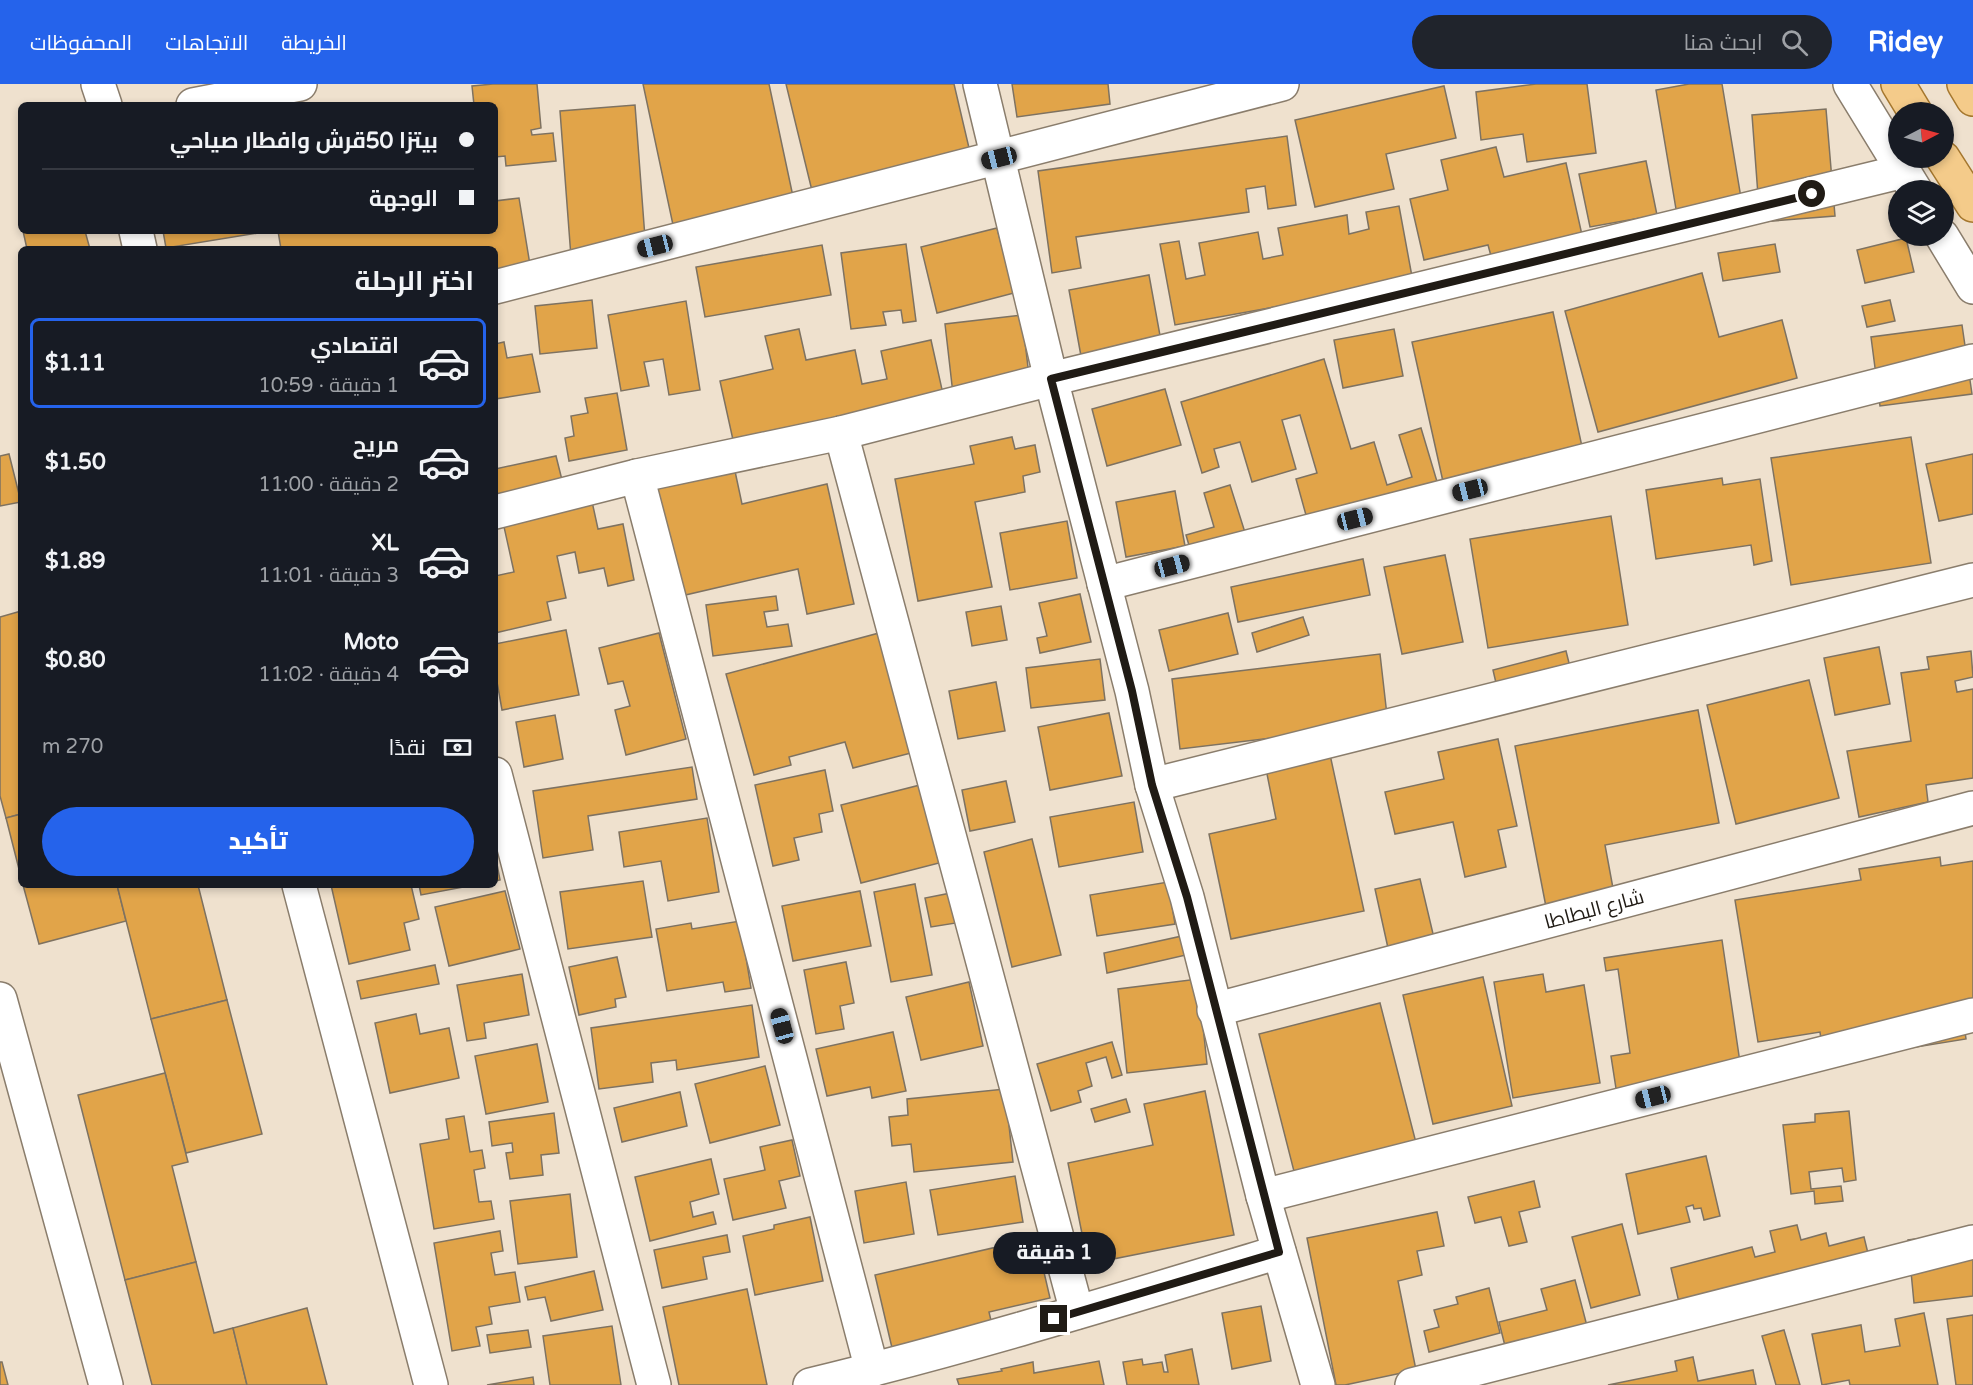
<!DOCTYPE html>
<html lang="ar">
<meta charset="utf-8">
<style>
body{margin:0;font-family:"Varela Round",Cairo,sans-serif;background:#20242c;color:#f1f3f6;direction:rtl;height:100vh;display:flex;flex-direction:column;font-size:22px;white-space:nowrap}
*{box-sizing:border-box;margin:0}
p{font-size:20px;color:#9ea1a6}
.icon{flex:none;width:33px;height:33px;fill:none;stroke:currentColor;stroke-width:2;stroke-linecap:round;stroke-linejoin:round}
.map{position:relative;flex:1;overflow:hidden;direction:ltr}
.panel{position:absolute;left:18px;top:162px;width:480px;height:642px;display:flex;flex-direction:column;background:#171b24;border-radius:9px;box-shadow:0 3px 9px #0003;direction:rtl}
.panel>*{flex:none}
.banner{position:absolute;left:18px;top:18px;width:480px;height:132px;border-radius:9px;box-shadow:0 3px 9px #0003;direction:rtl;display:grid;align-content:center;height:132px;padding:0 24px;background:#171b24}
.needle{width:39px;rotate:84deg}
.controls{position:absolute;left:1888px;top:18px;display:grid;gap:12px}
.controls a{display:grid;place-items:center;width:66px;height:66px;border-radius:50%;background:#171b24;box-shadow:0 3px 9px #0003;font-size:30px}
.end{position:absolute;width:27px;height:27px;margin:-14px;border:8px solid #201b15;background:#fff;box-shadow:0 0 0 3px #fff}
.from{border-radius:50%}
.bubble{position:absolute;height:42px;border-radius:21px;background:#171b24;box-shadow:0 3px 9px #0003;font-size:20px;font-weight:800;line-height:42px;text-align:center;direction:rtl}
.car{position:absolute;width:18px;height:36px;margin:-18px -9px;border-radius:8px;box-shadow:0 0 4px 2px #0007;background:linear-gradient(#222 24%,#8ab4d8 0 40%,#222 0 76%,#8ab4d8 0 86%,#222 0)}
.banner b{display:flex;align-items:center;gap:21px;height:57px;font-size:22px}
.banner b+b{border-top:2px solid #363941}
.banner i{width:15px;height:15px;background:#f1f3f6}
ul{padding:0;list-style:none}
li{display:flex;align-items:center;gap:18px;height:90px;margin:0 12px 9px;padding:0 12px;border:3px solid transparent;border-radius:9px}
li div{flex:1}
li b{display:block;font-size:22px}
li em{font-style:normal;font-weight:800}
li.current{border-color:#2563eb}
li>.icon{width:54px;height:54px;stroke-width:1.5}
h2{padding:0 24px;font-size:27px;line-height:72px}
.pay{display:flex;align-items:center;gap:15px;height:66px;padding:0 24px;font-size:22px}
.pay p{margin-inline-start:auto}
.action{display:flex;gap:12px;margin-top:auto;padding:12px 24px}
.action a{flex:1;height:69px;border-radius:36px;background:#2563eb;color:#fff;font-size:24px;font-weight:800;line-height:69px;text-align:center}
header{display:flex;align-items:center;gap:36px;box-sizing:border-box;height:84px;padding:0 30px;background:#2563eb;color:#fff}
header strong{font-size:28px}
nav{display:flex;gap:33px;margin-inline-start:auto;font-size:21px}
.search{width:420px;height:54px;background:#20242c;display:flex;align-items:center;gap:15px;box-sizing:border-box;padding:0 21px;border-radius:33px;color:#9ea1a6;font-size:22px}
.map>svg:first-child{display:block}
.building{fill:#e1a449;stroke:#7e7261;stroke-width:1.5}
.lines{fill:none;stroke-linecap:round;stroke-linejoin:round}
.street-casing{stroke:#8a7d6c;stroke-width:36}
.primary-casing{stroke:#a5772e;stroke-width:36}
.street{stroke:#fff;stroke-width:33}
.primary{stroke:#f4cb8a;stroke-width:33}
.route{stroke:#201b15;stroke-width:8}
.labels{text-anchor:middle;stroke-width:4.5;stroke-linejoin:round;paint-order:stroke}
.street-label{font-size:20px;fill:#201b15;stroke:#fff}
</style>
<header>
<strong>Ridey</strong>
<div class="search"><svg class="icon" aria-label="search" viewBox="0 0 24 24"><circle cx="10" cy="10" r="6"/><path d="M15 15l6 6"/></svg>ابحث هنا</div>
<nav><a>الخريطة</a><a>الاتجاهات</a><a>المحفوظات</a></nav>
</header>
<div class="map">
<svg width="1973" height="1301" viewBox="0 0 1973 1301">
<rect width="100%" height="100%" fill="#efe1ce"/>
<g class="building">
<polygon points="493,0 537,0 541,44 531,46 532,51 553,49 556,77 506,82 505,72 495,73 495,21 474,21 472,2"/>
<polygon points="643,0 769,0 798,136 676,155"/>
<polygon points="786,0 954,0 973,81 815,119"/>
<polygon points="1012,0 1108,0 1110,20 1017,33"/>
<polygon points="1536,0 1587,0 1596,69 1527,78 1523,50 1481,56 1476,8"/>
<polygon points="1689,0 1722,0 1742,120 1677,131 1656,6"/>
<polygon points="1444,2 1456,54 1386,70 1394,105 1315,123 1295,36"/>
<polygon points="635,21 646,167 571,173 560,27"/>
<polygon points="1826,25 1835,132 1760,138 1752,31"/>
<polygon points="1287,52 1296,121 1268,125 1265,102 1246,105 1249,128 1076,153 1081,184 1052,189 1038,87"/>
<polygon points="1496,63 1504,93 1566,79 1582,151 1491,172 1488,161 1424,176 1410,115 1448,106 1441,76"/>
<polygon points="1646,77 1657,131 1590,143 1579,90"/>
<polygon points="519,114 533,199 495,197 495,165 281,165 278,147 495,147 495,117"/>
<polygon points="1399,122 1413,198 1175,241 1160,160 1179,157 1186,195 1205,191 1199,159 1258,148 1263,175 1283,171 1278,144 1347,131 1349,150 1369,145 1366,128"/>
<polygon points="997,144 1014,209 937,229 921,163"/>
<polygon points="23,147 85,147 90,165 27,165"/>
<polygon points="163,147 270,147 166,164"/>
<polygon points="1906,154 1914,188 1865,199 1857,166"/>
<polygon points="906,160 916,237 903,239 901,226 883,228 886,241 851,245 841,169"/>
<polygon points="1775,160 1780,188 1723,197 1718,169"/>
<polygon points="822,161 831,211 705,233 696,183"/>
<polygon points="1702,189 1719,253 1782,236 1797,294 1598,348 1565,227"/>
<polygon points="1149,191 1165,279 1085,294 1069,206"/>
<polygon points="592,216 597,264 540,270 535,222"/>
<polygon points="1890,216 1895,237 1867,243 1862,222"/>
<polygon points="686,217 700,306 669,311 663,275 644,278 649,302 621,307 608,231"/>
<polygon points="1553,228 1584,372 1444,402 1412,258"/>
<polygon points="1022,231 1030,301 953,310 945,240"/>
<polygon points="1962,241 1972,310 1880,322 1871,253"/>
<polygon points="799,245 806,276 855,266 862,300 887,295 881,267 931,256 949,337 735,365 720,297 773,285 765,252"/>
<polygon points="1394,245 1403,292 1343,304 1334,256"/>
<polygon points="504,258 507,274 532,270 540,308 495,315 495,260"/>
<polygon points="1324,275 1351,365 1374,358 1387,401 1412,393 1399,351 1421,344 1444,421 1314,460 1296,395 1317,389 1300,331 1282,336 1296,385 1252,398 1240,358 1214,365 1219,383 1202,389 1181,318"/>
<polygon points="1165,305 1181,361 1107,382 1092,325"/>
<polygon points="617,309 627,366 569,377 565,354 574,352 571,332 588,329 585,314"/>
<polygon points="1012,353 1015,365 1035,361 1040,388 1023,392 1025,408 975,418 992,503 918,517 895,395 974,380 970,362"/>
<polygon points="1911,353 1931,479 1791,501 1771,374"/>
<polygon points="729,359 742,420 827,400 854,520 807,530 798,485 681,512 650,377"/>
<polygon points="9,370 21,418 0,422 0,372"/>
<polygon points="1973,370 1973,430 1939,437 1926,380"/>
<polygon points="556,372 562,396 586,390 598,445 623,440 634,496 608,502 604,484 579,489 575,468 557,472 566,514 547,518 551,536 495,549 495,492 514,488 495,402 495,385"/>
<polygon points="1722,394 1723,401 1760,395 1772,477 1754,481 1751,461 1656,475 1646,406"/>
<polygon points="1230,401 1248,458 1193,475 1186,451 1214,443 1204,409"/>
<polygon points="1175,407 1185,462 1126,473 1116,418"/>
<polygon points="1611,432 1628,541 1488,564 1470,455"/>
<polygon points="1067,437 1077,494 1010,506 1000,449"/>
<polygon points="1445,471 1463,558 1402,570 1384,483"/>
<polygon points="1363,475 1370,511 1238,538 1231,503"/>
<polygon points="1080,510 1091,558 1040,569 1037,554 1047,552 1039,519"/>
<polygon points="776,512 778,526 764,528 767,543 788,540 792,562 713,572 706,521"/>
<polygon points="1001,522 1007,556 972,562 966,528"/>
<polygon points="21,527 21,730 6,734 0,712 0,533"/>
<polygon points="1228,529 1238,570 1169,587 1159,546"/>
<polygon points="1303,533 1309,551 1257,568 1252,549"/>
<polygon points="566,546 579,611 502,626 495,587 495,560"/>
<polygon points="659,549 686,655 626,671 615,626 630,622 623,597 608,600 599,564"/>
<polygon points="879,549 911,669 853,684 845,658 789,673 791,681 754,691 726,590"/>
<polygon points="1879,563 1890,620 1835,631 1824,574"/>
<polygon points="1566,567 1576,607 1502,625 1493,586"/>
<polygon points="1971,567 1973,593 1955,597 1957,608 1973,605 1973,694 1926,701 1928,718 1859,733 1847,667 1911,657 1901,589 1929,585 1927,573"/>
<polygon points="1380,570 1388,640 1180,665 1172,595"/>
<polygon points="1100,575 1105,616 1031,624 1026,584"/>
<polygon points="1809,596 1839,714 1736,740 1707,621"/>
<polygon points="996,598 1005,647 958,655 949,607"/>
<polygon points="1698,626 1719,739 1605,761 1615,815 1547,828 1515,662"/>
<polygon points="1109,629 1122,692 1050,706 1038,643"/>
<polygon points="555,631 563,675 524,683 516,638"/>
<polygon points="1498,655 1517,742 1498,746 1506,783 1465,793 1453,738 1395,750 1385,708 1444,695 1438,668"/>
<polygon points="1329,666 1364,827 1231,855 1209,750 1276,735 1265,680"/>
<polygon points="692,683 697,715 588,732 593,766 543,774 533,707"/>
<polygon points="825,686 833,727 819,730 822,748 794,754 799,776 773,782 755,701"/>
<polygon points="1006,697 1015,738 970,747 962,706"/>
<polygon points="920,701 939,779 861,799 841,721"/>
<polygon points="1134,718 1143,768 1059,783 1050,733"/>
<polygon points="21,730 21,793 6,734"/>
<polygon points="707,734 719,808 668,817 661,777 624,783 619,748"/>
<polygon points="1032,755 1061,871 1012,883 984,768"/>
<polygon points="495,770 500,796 495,797"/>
<polygon points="1940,773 1941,782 1973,777 1973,932 1963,934 1966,955 1824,978 1820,948 1758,958 1735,816 1861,796 1859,785"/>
<polygon points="1420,795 1434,854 1388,864 1375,805"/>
<polygon points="643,797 652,853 568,865 560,808"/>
<polygon points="1168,798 1175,840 1097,852 1090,811"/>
<polygon points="915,800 932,891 891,898 874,808"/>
<polygon points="23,801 117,801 126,837 39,860"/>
<polygon points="117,801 198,801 227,916 151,935"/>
<polygon points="331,801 411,801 419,835 404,839 410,866 349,880"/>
<polygon points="419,801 474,801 421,811"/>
<polygon points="505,807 520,865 449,882 435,823"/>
<polygon points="860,807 871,862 793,877 782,822"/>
<polygon points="951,809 956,839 931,843 925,814"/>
<polygon points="740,837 751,904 725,908 723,898 667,907 656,845 691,839 692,845"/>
<polygon points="1182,852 1186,871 1107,889 1104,869"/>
<polygon points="1722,856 1742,992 1617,1011 1611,972 1630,969 1618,885 1606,887 1604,874"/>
<polygon points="617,873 626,913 615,915 616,923 579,931 569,883"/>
<polygon points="846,878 854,919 840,922 844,945 816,950 804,886"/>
<polygon points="435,881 439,900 361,915 357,897"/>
<polygon points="522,890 529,931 484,939 486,954 467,957 457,901"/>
<polygon points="1543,890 1546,908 1584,901 1600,999 1513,1014 1494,898"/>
<polygon points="1483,893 1512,1022 1433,1040 1403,911"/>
<polygon points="1198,895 1207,980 1127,989 1118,905"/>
<polygon points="969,898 983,962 921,976 906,913"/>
<polygon points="227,916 262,1050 186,1069 151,935"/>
<polygon points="1380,919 1423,1086 1299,1107 1259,950"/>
<polygon points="752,921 759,973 677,986 676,976 651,979 653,998 599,1005 591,944"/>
<polygon points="416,930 420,950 449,944 459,994 390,1009 375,939"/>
<polygon points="893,948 906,1007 872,1014 870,1003 827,1012 816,965"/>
<polygon points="1112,958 1122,991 1112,994 1106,973 1086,979 1092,1002 1078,1007 1081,1018 1051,1027 1037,980"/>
<polygon points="537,960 548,1018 486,1030 475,972"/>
<polygon points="765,982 780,1041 710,1059 695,1000"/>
<polygon points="165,989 188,1078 172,1082 196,1178 125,1196 78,1011"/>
<polygon points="1005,1005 1013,1078 914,1088 911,1060 892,1062 889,1033 908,1031 907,1015"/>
<polygon points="1205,1007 1234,1151 1088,1180 1068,1079 1153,1061 1144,1020"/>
<polygon points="680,1008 687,1042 622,1058 614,1024"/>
<polygon points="1126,1015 1130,1028 1095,1038 1091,1025"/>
<polygon points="1849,1027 1856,1096 1844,1098 1842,1084 1809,1088 1811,1105 1841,1102 1843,1117 1815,1120 1814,1107 1791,1110 1783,1041 1815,1038 1815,1030"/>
<polygon points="554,1029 559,1069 541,1071 543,1091 510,1095 506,1069 513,1068 512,1059 492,1062 489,1038"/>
<polygon points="464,1032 470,1068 482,1066 485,1084 474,1086 479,1118 491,1117 494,1135 434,1145 420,1060 449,1055 446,1035"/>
<polygon points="792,1056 800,1092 779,1097 786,1124 733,1136 724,1095 765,1086 760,1063"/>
<polygon points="1706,1072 1720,1132 1704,1136 1701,1124 1694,1125 1693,1121 1686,1123 1690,1138 1638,1150 1626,1090"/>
<polygon points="711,1075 719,1110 690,1118 693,1133 713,1128 716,1140 650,1157 635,1093"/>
<polygon points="1015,1092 1023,1138 938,1151 930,1106"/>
<polygon points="1534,1097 1540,1123 1519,1128 1527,1158 1509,1162 1501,1133 1475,1139 1468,1113"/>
<polygon points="906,1098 914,1150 864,1159 855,1107"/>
<polygon points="570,1110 577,1173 518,1180 510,1117"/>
<polygon points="1437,1128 1444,1162 1417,1167 1422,1191 1398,1197 1416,1286 1345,1301 1336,1301 1307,1154"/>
<polygon points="810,1133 823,1197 755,1211 743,1152 774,1145 774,1141"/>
<polygon points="1622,1140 1640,1211 1591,1224 1572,1153"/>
<polygon points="1797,1141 1801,1156 1826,1149 1829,1162 1864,1153 1875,1198 1680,1223 1671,1184 1752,1163 1755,1173 1775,1168 1770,1147"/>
<polygon points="500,1147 503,1167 491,1169 495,1191 515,1188 520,1218 489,1223 492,1240 476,1243 480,1262 452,1267 434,1159"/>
<polygon points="1973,1148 1973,1212 1914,1219 1908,1156"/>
<polygon points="727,1151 730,1168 703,1173 707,1195 662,1204 654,1166"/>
<polygon points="1036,1154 1050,1214 989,1228 996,1258 896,1281 875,1191"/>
<polygon points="196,1178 214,1249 233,1244 247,1301 152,1301 125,1196"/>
<polygon points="594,1187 603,1226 551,1237 545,1213 528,1216 525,1203"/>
<polygon points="1575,1196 1594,1269 1512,1290 1499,1238 1547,1226 1541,1205"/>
<polygon points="1489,1204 1500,1249 1429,1268 1424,1247 1439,1243 1434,1226 1458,1220 1456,1213"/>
<polygon points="747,1205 767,1301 679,1301 663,1223"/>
<polygon points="1261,1222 1271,1277 1232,1285 1222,1229"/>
<polygon points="307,1224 327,1301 247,1301 233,1244"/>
<polygon points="1924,1229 1938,1301 1850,1301 1849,1296 1822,1301 1812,1250 1861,1241 1865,1268 1900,1262 1895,1235"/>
<polygon points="1973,1231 1973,1301 1956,1301 1947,1235"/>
<polygon points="612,1242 621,1301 550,1301 543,1252"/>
<polygon points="528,1246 531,1263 490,1269 487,1251"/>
<polygon points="1784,1246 1800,1301 1776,1301 1762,1252"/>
<polygon points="1192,1265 1199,1301 1127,1301 1123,1278 1142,1275 1143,1281 1162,1278 1164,1288 1168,1288 1165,1271"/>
<polygon points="1693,1273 1698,1297 1753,1286 1756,1301 1608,1301 1677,1287 1675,1277"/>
<polygon points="1099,1277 1104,1301 959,1301 957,1295 1002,1287 1001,1285 1033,1278 1034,1289"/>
<polygon points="0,1278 2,1278 8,1301 0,1301"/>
<polygon points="533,1293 534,1301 487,1301"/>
</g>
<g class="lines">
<defs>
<g id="street">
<polyline points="98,0 105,21"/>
<polyline points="980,0 1051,295 1132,607 1152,701 1187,813 1263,1112 1318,1301"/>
<polyline points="1850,0 1915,106"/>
<polyline points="193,21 300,0"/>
<polyline points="136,147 140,165"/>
<polyline points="1942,152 1973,203"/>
<polyline points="495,203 1282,0"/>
<polyline points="841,349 1077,1228"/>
<polyline points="637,392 872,1286"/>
<polyline points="495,428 637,392 841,349 1051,295 1904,87"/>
<polyline points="1104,500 1973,277"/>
<polyline points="495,690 654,1301"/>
<polyline points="1152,701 1973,496"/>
<polyline points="299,801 431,1301"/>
<polyline points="0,915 106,1301"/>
<polyline points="1214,926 1973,724"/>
<polyline points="1263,1112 1973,931"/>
<path d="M 810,1301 C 968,1263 1123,1215 1279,1168"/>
<polyline points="1412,1301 1973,1158"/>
</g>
<g id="primary">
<polyline points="1898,0 1915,28"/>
<polyline points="1964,0 1973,15"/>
<polyline points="1943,74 1973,121"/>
</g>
</defs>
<use href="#street" class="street-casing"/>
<use href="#primary" class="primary-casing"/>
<use href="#street" class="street"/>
<use href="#primary" class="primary"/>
</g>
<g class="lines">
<polyline class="route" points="1054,1235 1279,1168 1187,813 1152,701 1132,607 1051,295 1812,110"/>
</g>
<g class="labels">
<g class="street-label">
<text transform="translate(1594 825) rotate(-15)" y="7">شارع البطاطا</text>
</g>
</g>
</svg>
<div class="controls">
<a><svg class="needle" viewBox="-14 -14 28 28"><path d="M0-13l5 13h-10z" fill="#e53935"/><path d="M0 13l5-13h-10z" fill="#9ea1a6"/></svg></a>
<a><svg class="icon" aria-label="layers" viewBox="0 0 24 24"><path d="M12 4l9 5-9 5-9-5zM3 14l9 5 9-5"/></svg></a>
</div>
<i class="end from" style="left:1812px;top:110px"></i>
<i class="end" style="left:1054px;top:1235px"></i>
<div class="bubble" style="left:993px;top:1148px;width:123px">1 دقيقة</div>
<i class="car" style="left:999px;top:74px;rotate:256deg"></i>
<i class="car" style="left:655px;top:162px;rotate:256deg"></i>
<i class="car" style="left:1470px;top:406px;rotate:256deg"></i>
<i class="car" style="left:1355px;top:435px;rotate:76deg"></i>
<i class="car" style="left:1172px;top:482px;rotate:75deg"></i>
<i class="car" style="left:782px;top:942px;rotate:345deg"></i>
<i class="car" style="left:1653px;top:1013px;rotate:256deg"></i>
<div class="banner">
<b><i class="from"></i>بيتزا 50قرش وافطار صياحي</b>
<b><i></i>الوجهة</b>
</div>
<section class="panel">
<h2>اختر الرحلة</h2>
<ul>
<li class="current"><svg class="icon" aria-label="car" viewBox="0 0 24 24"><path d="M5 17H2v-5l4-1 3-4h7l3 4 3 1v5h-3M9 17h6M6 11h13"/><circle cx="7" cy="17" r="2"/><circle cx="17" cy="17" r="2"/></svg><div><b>اقتصادي</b><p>1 دقيقة · 10:59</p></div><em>$1.11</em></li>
<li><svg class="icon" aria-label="car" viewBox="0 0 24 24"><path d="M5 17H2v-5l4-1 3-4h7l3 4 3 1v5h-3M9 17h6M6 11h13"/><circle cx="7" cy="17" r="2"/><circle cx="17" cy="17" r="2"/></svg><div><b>مريح</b><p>2 دقيقة · 11:00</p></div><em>$1.50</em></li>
<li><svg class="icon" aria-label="car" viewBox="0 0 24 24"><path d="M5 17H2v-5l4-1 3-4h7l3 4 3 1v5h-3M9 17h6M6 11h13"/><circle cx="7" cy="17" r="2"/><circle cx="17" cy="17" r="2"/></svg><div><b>XL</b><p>3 دقيقة · 11:01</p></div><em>$1.89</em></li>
<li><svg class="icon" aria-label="car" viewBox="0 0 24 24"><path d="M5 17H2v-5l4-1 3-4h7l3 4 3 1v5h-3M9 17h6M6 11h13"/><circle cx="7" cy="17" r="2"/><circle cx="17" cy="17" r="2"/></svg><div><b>Moto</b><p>4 دقيقة · 11:02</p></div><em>$0.80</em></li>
</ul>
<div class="pay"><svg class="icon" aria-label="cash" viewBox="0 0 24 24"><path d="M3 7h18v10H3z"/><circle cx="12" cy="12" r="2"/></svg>نقدًا<p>270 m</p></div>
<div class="action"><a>تأكيد</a></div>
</section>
</div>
